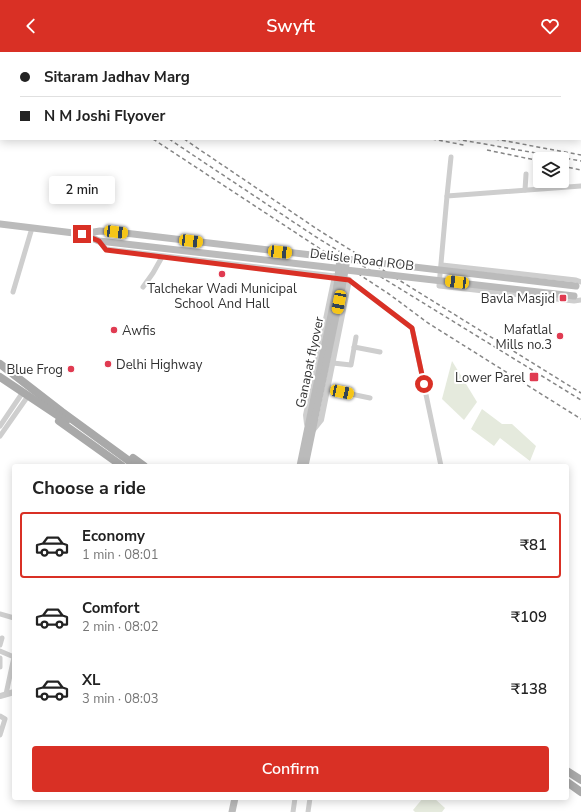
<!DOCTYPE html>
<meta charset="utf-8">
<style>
body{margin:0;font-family:"Nunito Sans",sans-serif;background:#f2f2f2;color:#222;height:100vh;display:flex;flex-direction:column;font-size:15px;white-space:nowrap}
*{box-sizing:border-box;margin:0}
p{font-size:13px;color:#767676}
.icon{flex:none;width:22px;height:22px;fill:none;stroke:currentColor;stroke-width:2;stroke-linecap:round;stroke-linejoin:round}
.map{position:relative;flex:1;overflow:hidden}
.details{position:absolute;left:12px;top:412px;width:557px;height:336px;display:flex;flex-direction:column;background:#fff;border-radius:4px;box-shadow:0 2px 10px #0003}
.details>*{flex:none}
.top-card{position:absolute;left:0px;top:0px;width:581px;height:88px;box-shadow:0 2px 10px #0003;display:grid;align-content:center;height:88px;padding:0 20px;background:#fff}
.tools{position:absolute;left:533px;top:100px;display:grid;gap:8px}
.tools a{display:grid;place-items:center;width:36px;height:36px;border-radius:4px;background:#fff;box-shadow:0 2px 10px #0003;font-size:20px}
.end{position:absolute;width:18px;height:18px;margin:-9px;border:5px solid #d93025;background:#fff;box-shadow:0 0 0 2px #fff}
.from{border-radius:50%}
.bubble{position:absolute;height:28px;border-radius:4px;background:#fff;box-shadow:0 2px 10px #0003;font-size:13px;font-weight:600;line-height:28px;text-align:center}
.car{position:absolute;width:12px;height:24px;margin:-12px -6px;border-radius:5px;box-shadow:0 0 3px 1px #0007;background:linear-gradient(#f5c518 24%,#345 0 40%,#f5c518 0 76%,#345 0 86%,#f5c518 0)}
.top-card b{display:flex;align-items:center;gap:14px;height:38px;font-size:15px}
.top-card b+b{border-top:1px solid #e0e0e0}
.top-card i{width:10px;height:10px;background:#222}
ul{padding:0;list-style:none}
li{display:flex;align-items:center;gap:12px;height:66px;margin:0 8px 6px;padding:0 12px;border:2px solid transparent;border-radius:4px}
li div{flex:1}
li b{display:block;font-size:15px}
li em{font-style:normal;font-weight:600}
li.active{border-color:#d93025}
li>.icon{width:36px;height:36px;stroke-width:1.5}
h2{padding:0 20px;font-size:18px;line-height:48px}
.primary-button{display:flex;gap:8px;margin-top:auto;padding:8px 20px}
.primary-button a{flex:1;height:46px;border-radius:4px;background:#d93025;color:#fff;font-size:16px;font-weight:600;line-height:46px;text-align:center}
header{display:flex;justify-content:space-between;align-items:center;height:52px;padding:0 20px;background:#d93025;color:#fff;font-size:18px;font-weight:600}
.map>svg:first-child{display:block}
.green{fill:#e5eadd}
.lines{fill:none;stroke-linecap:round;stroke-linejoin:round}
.minor{stroke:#cecece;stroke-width:5}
.tertiary{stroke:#cecece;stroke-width:6}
.secondary{stroke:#bbb;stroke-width:7}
.primary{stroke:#a9a9a9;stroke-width:8}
.rail{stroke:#868686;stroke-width:1.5;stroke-dasharray:4 3;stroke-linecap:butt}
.secondary-bridge{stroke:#bbb;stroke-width:7}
.route{stroke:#d93025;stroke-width:5}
.poi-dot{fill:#e03b51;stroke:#fff;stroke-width:1.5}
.labels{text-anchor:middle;stroke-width:4;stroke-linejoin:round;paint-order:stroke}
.street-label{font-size:13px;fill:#313131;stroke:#fff}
.poi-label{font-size:13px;fill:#313131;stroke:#fff;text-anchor:end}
</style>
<header><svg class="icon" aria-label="back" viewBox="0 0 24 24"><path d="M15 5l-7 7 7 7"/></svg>Swyft<svg class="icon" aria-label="heart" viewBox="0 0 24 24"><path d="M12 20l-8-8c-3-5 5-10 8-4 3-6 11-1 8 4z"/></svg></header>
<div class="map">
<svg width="581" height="760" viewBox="0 0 581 760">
<rect width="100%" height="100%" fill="#fff"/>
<g class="green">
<polygon points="452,309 477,350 464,368 442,347"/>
<polygon points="482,357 502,372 512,372 536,394 530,409 500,386 494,394 471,377"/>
<polygon points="423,746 434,746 445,756 442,760 415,760 413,758"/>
</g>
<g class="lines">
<g class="minor">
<polyline points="531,1 532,1"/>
<polyline points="580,6 581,6"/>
<polyline points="581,134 447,144 439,234 574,249 581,248"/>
<polyline points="525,138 526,122"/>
<polyline points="447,144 451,105"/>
<polyline points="99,189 106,197 335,224"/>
<polyline points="442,213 576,228 581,230"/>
<polyline points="349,228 412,276 441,414"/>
<polyline points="143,235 153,221 162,205"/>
<polyline points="13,240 32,176"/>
<polyline points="354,295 380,300"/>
<polyline points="333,311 351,313 356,285"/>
<polyline points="327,337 370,346"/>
<polyline points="0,374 23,340"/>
<polyline points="0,384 28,344"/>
<polyline points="0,562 14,566"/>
<polyline points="0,593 2,586"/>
<polyline points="0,599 14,605"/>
<polyline points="0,606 0,615"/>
<polyline points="6,642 14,605"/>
<polyline points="0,664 5,667 0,683"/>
<polyline points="293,760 295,746"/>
<polyline points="308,760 310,746"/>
</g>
<g class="tertiary">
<polyline points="307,372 306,363 335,224 349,228 321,368 313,378"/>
<polyline points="0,644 14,640"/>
</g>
<g class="secondary">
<polyline points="0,172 82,182 99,189 344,217"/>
<polyline points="82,182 100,179 116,180"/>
<polyline points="300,414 337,234"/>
<polyline points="305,414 342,235"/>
<polyline points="232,760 235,746"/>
</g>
<g class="primary">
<polyline points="0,312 62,360 136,414"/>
<polyline points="0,325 66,369"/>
<polyline points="59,369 122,414"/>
<polyline points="133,406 144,414"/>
<polyline points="567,719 581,728"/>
<polyline points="567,730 581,740"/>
</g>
<g class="rail">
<polyline points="20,0 22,1"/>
<polyline points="28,0 29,1"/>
<polyline points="36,0 38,1"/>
<polyline points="49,0 51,1"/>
<polyline points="155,0 157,1"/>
<polyline points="165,0 168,1"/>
<polyline points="178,0 181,1"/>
<polyline points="187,0 190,1"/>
<polyline points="153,87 389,242 428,271 581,367"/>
<polyline points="169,87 316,185 581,348"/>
<polyline points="184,87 320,179 581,341"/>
<polyline points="432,87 464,93"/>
<polyline points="456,87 581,109"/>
<polyline points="495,87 581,103"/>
<polyline points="487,98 540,109"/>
<polyline points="562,114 581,118"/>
</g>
<g class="secondary-bridge">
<polyline points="116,180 576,234"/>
<polyline points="346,218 574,244"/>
<polyline points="337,234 340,206"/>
<polyline points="342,235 346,213"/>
</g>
</g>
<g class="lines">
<polyline class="route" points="82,182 99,189 106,198 349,228 412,276 424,332"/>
</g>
<g class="poi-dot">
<circle cx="222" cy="222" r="4"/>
<rect x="559" y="242" width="8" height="8" rx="2"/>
<circle cx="114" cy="278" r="4"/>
<circle cx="560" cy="284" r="4"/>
<circle cx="108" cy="312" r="4"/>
<circle cx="71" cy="317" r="4"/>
<rect x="529" y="320" width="10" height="10" rx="2"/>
</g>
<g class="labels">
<g class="street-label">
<text transform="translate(362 207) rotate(7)" y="5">Delisle Road ROB</text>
<text transform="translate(309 310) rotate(-78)" y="5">Ganapat flyover</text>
</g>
<g class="poi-label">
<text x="222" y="241" text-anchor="middle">Talchekar Wadi Municipal<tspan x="222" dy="15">School And Hall</tspan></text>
<text x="555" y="251">Bavla Masjid</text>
<text x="552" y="282">Mafatlal<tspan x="552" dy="15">Mills no.3</tspan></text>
<text x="122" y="283" text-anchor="start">Awfis</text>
<text x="116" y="317" text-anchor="start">Delhi Highway</text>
<text x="63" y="322">Blue Frog</text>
<text x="525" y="330">Lower Parel</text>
</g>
</g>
</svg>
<div class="tools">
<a><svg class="icon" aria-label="layers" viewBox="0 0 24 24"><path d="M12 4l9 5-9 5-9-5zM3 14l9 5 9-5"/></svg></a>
</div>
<i class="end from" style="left:424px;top:332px"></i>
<i class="end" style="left:82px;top:182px"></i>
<div class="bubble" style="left:49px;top:124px;width:66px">2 min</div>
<i class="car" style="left:116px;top:180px;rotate:97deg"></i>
<i class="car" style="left:191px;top:189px;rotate:97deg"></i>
<i class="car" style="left:280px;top:200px;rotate:96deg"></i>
<i class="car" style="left:457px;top:230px;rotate:277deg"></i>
<i class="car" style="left:339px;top:250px;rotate:191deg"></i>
<i class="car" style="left:342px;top:340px;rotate:102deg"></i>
<div class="top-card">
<b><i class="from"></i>Sitaram Jadhav Marg</b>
<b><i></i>N M Joshi Flyover</b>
</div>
<section class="details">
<h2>Choose a ride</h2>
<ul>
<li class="active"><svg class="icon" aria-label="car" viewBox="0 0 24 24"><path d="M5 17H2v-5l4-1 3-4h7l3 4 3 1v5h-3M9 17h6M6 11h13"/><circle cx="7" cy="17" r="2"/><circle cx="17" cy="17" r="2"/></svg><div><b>Economy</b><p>1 min · 08:01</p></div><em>₹81</em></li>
<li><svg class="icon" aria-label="car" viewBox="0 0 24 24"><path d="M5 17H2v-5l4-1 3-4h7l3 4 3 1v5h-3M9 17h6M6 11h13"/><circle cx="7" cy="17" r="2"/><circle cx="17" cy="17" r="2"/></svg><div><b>Comfort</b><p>2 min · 08:02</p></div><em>₹109</em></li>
<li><svg class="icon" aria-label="car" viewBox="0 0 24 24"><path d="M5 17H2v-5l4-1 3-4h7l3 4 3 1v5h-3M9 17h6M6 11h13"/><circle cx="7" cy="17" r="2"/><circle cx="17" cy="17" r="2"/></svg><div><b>XL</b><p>3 min · 08:03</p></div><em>₹138</em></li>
</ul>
<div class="primary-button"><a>Confirm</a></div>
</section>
</div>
